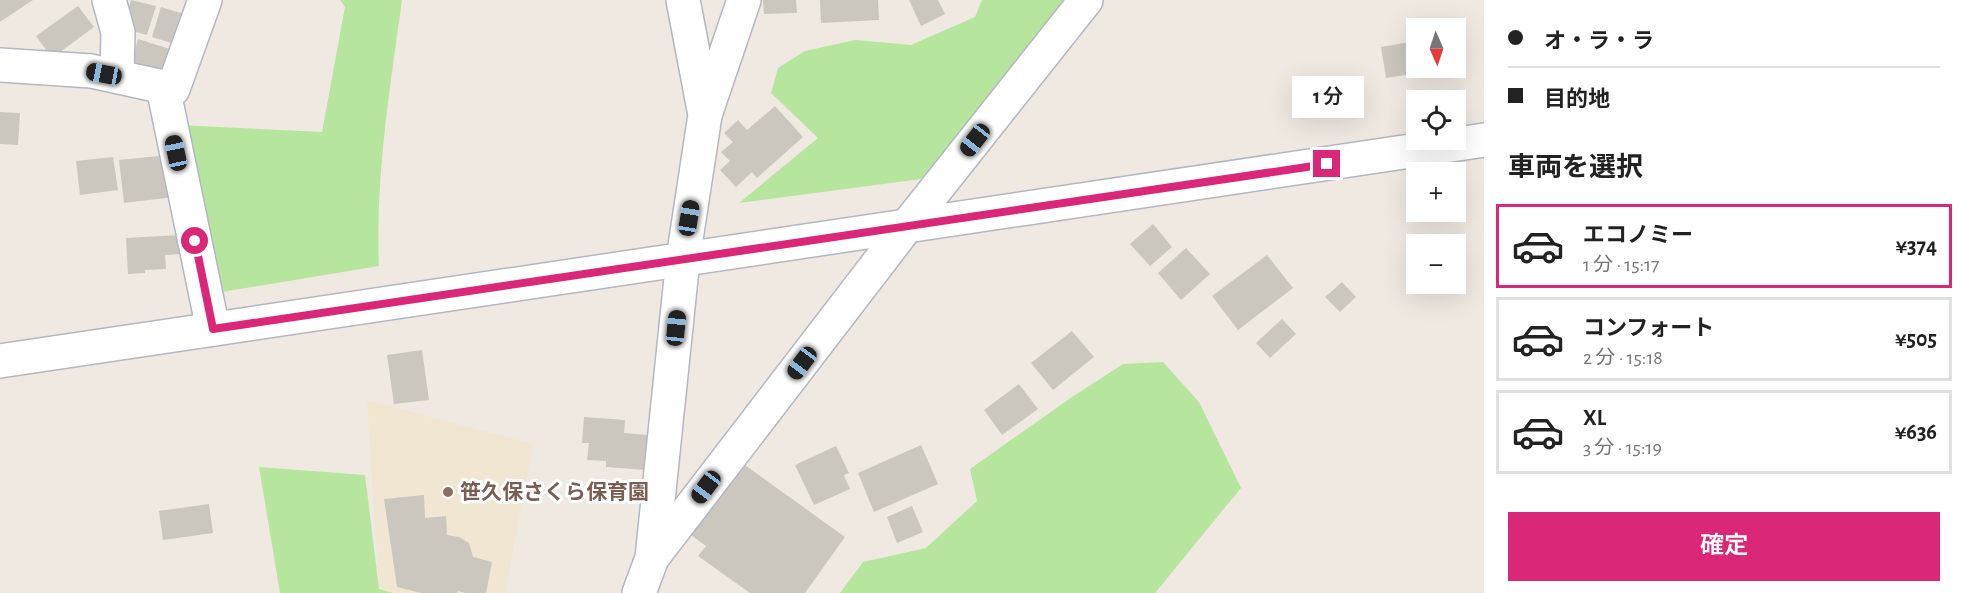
<!DOCTYPE html>
<html lang="ja">
<meta charset="utf-8">
<style>
body{margin:0;font-family:"Alegreya Sans","Noto Sans JP",sans-serif;background:#f2f2f2;color:#222;height:100vh;display:flex;flex-direction:column;font-size:22px;white-space:nowrap}
*{box-sizing:border-box;margin:0}
p{font-size:20px;color:#767676}
.icon{flex:none;width:33px;height:33px;fill:none;stroke:currentColor;stroke-width:2;stroke-linecap:round;stroke-linejoin:round}
.map{position:relative;flex:1;overflow:hidden}
.details{display:flex;flex-direction:column;background:#fff;width:480px}
.details>*{flex:none}
.top-card{display:grid;align-content:center;height:132px;padding:0 24px;background:#fff}
.needle{width:39px;rotate:177deg}
.tools{position:absolute;left:1406px;top:18px;display:grid;gap:12px}
.tools a{display:grid;place-items:center;width:60px;height:60px;border-radius:0px;background:#fff;box-shadow:0 6px 24px #0002;font-size:30px}
.end{position:absolute;width:27px;height:27px;margin:-14px;border:8px solid #db2777;background:#fff;box-shadow:0 0 0 3px #fff}
.from{border-radius:50%}
.bubble{position:absolute;height:42px;border-radius:0px;background:#fff;box-shadow:0 6px 24px #0002;font-size:20px;font-weight:600;line-height:42px;text-align:center}
.car{position:absolute;width:18px;height:36px;margin:-18px -9px;border-radius:8px;box-shadow:0 0 4px 2px #0007;background:linear-gradient(#222 24%,#8ab4d8 0 40%,#222 0 76%,#8ab4d8 0 86%,#222 0)}
.top-card b{display:flex;align-items:center;gap:21px;height:57px;font-size:22px}
.top-card b+b{border-top:2px solid #e0e0e0}
.top-card i{width:15px;height:15px;background:#222}
ul{padding:0;list-style:none}
li{display:flex;align-items:center;gap:18px;height:84px;margin:0 12px 9px;padding:0 12px;border:3px solid #e0e0e0;border-radius:0px}
li div{flex:1}
li b{display:block;font-size:22px}
li em{font-style:normal;font-weight:600}
li.on{border-color:#db2777}
li>.icon{width:54px;height:54px;stroke-width:1.5}
h2{padding:0 24px;font-size:27px;line-height:72px}
.primary-button{display:flex;gap:12px;margin-top:auto;padding:12px 24px}
.primary-button a{flex:1;height:69px;border-radius:0px;background:#db2777;color:#fff;font-size:24px;font-weight:600;line-height:69px;text-align:center}
main{display:flex;flex:1;min-height:0}
.map>svg:first-child{display:block}
.education{fill:#f0e6d1}
.green{fill:#b6e59e}
.building{fill:#cbc7bf}
.lines{fill:none;stroke-linecap:round;stroke-linejoin:round}
.minor-casing{stroke:#b4b7c1;stroke-width:36}
.minor{stroke:#fff;stroke-width:33}
.route{stroke:#db2777;stroke-width:8}
.education-dot{fill:#8d6e63;stroke:#fff;stroke-width:2}
.labels{text-anchor:middle;stroke-width:6;stroke-linejoin:round;paint-order:stroke}
.education-label{font-size:21px;font-weight:bold;fill:#785e54;stroke:#fff;text-anchor:start}
</style>
<main>
<div class="map">
<svg width="1484" height="593" viewBox="0 0 1484 593">
<rect width="100%" height="100%" fill="#efe9e1"/>
<polygon class="education" points="367,400 533,444 505,593 393,593 379,589"/>
<g class="green">
<path d="M 340,0 L 402,0 C 390,89 375,177 379,266 L 216,293 L 177,125 L 322,132 L 345,7 Z"/>
<polygon points="982,0 1069,0 921,179 739,203 818,138 771,93 778,68 805,51 855,40 911,45 975,17"/>
<polygon points="1163,362 1199,402 1241,488 1155,593 840,593 863,562 926,548 977,501 970,469 1072,397 1123,364"/>
<polygon points="259,467 365,475 379,589 393,593 280,593"/>
</g>
<g class="building">
<polygon points="0,0 33,0 0,22"/>
<polygon points="131,0 156,6 147,35 132,31 126,17"/>
<polygon points="763,0 796,0 797,13 764,14"/>
<polygon points="820,0 878,0 879,20 821,23"/>
<polygon points="909,0 938,0 945,14 921,26"/>
<polygon points="78,6 94,27 52,58 36,36"/>
<polygon points="161,7 184,14 175,44 152,37"/>
<polygon points="138,39 170,49 163,73 131,63"/>
<polygon points="1416,41 1416,68 1424,68 1425,72 1386,78 1381,47"/>
<polygon points="775,106 803,137 757,178 752,172 736,187 720,170 730,161 721,152 733,142 724,133 738,120 747,130"/>
<polygon points="0,112 20,113 18,145 0,144"/>
<polygon points="169,155 174,197 124,203 119,160"/>
<polygon points="113,157 118,190 80,195 76,161"/>
<polygon points="1153,224 1172,247 1150,266 1130,244"/>
<polygon points="180,235 181,254 165,255 166,269 145,270 145,273 128,274 126,238"/>
<polygon points="1186,248 1210,274 1181,300 1158,273"/>
<polygon points="1267,255 1293,288 1238,330 1212,296"/>
<polygon points="1342,282 1356,297 1340,312 1325,297"/>
<polygon points="1282,319 1296,334 1270,358 1256,343"/>
<polygon points="1072,331 1094,357 1053,390 1031,363"/>
<polygon points="422,350 429,400 394,404 387,355"/>
<polygon points="1019,384 1038,409 1002,435 984,410"/>
<polygon points="584,417 625,420 624,433 648,435 645,470 606,467 606,461 587,460 589,443 582,443"/>
<polygon points="921,445 938,484 874,512 858,473"/>
<polygon points="836,446 849,473 844,475 850,489 814,505 795,465"/>
<polygon points="742,463 845,537 805,593 750,593 698,556 706,546 691,535"/>
<polygon points="424,495 425,518 446,516 447,535 459,537 469,543 473,557 492,562 486,593 466,593 458,591 457,593 421,593 397,587 384,499"/>
<polygon points="209,504 213,533 163,540 159,511"/>
<polygon points="912,506 923,532 897,543 887,517"/>
</g>
<g class="lines">
<defs>
<g id="minor">
<polyline points="109,0 118,32 117,76"/>
<polyline points="0,65 91,71 173,89 205,0"/>
<polyline points="163,87 213,329"/>
<polyline points="706,112 744,0"/>
<polyline points="0,361 1484,140"/>
<polyline points="652,558 683,259 705,115 683,0"/>
<polyline points="639,593 652,558 906,227 1086,0"/>
</g>
</defs>
<use href="#minor" class="minor-casing"/>
<use href="#minor" class="minor"/>
</g>
<g class="lines">
<polyline class="route" points="195,241 213,329 1327,164"/>
</g>
<circle class="education-dot" cx="448" cy="492" r="6"/>
<g class="labels">
<g class="education-label">
<text x="460" y="499">笹久保さくら保育園</text>
</g>
</g>
</svg>
<div class="tools">
<a><svg class="needle" viewBox="-14 -14 28 28"><path d="M0-13l5 13h-10z" fill="#e53935"/><path d="M0 13l5-13h-10z" fill="#767676"/></svg></a>
<a><svg class="icon" aria-label="locate" viewBox="0 0 24 24"><circle cx="12" cy="12" r="6"/><path d="M12 2v4M12 18v4M2 12h4M18 12h4"/></svg></a>
<a>+</a>
<a>−</a>
</div>
<i class="end from" style="left:195px;top:241px"></i>
<i class="end" style="left:1327px;top:164px"></i>
<div class="bubble" style="left:1292px;top:76px;width:72px">1 分</div>
<i class="car" style="left:104px;top:74px;rotate:281deg"></i>
<i class="car" style="left:975px;top:140px;rotate:218deg"></i>
<i class="car" style="left:176px;top:153px;rotate:348deg"></i>
<i class="car" style="left:689px;top:218px;rotate:9deg"></i>
<i class="car" style="left:676px;top:328px;rotate:6deg"></i>
<i class="car" style="left:802px;top:363px;rotate:217deg"></i>
<i class="car" style="left:706px;top:487px;rotate:217deg"></i>
</div>
<section class="details">
<div class="top-card">
<b><i class="from"></i>オ・ラ・ラ</b>
<b><i></i>目的地</b>
</div>
<h2>車両を選択</h2>
<ul>
<li class="on"><svg class="icon" aria-label="car" viewBox="0 0 24 24"><path d="M5 17H2v-5l4-1 3-4h7l3 4 3 1v5h-3M9 17h6M6 11h13"/><circle cx="7" cy="17" r="2"/><circle cx="17" cy="17" r="2"/></svg><div><b>エコノミー</b><p>1 分 · 15:17</p></div><em>¥374</em></li>
<li><svg class="icon" aria-label="car" viewBox="0 0 24 24"><path d="M5 17H2v-5l4-1 3-4h7l3 4 3 1v5h-3M9 17h6M6 11h13"/><circle cx="7" cy="17" r="2"/><circle cx="17" cy="17" r="2"/></svg><div><b>コンフォート</b><p>2 分 · 15:18</p></div><em>¥505</em></li>
<li><svg class="icon" aria-label="car" viewBox="0 0 24 24"><path d="M5 17H2v-5l4-1 3-4h7l3 4 3 1v5h-3M9 17h6M6 11h13"/><circle cx="7" cy="17" r="2"/><circle cx="17" cy="17" r="2"/></svg><div><b>XL</b><p>3 分 · 15:19</p></div><em>¥636</em></li>
</ul>
<div class="primary-button"><a>確定</a></div>
</section>
</main>
